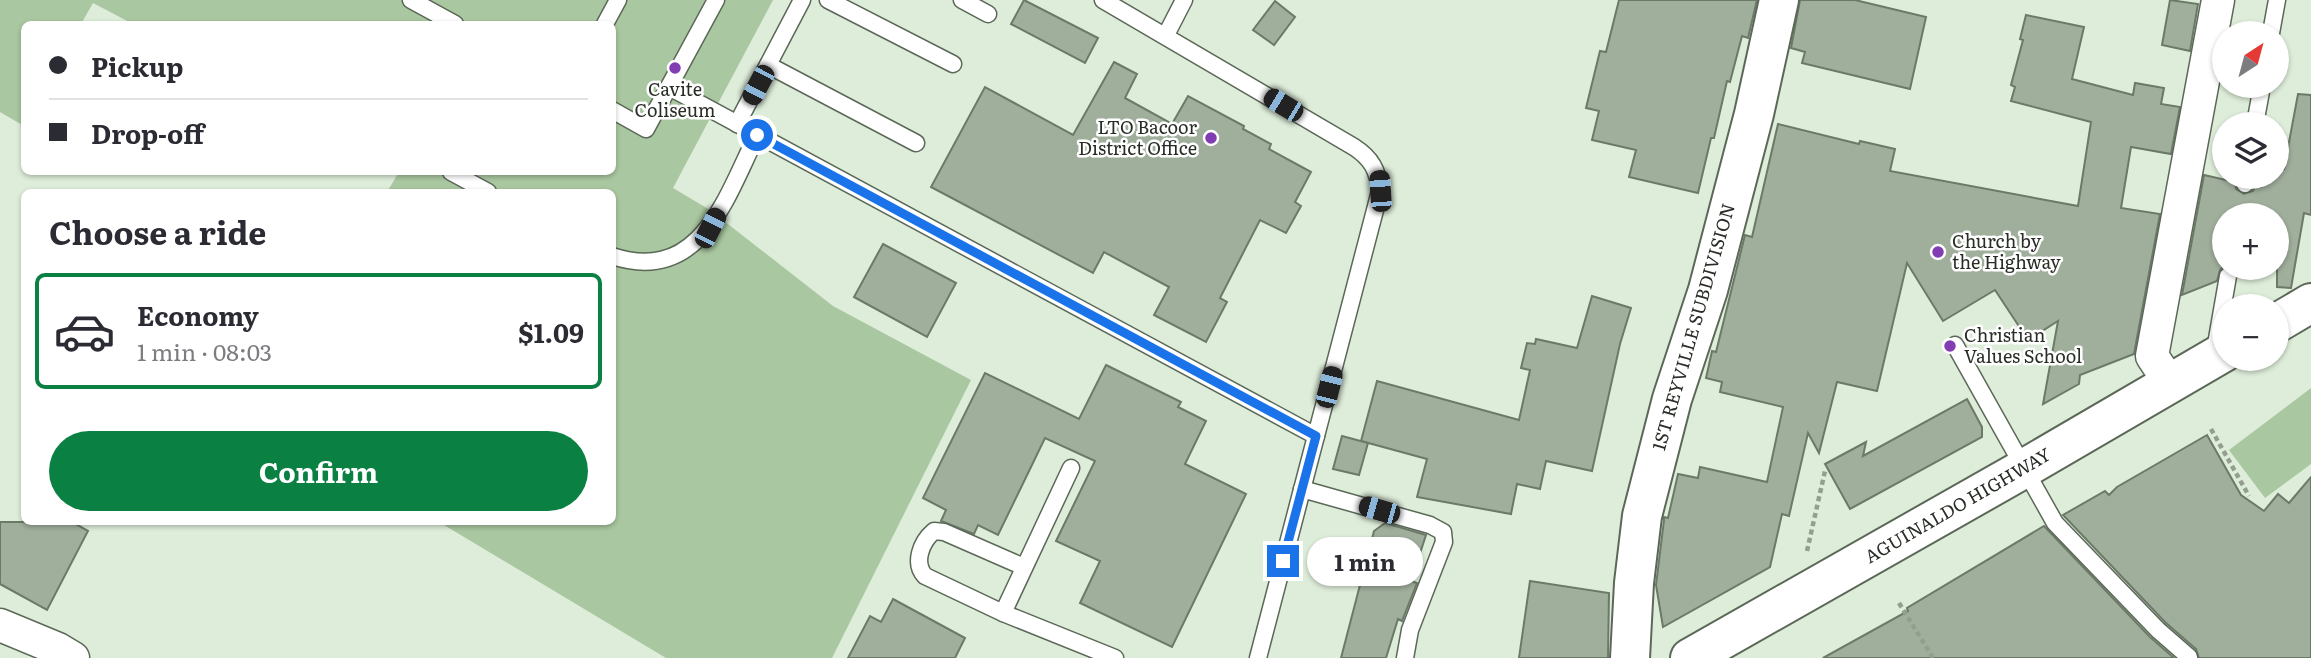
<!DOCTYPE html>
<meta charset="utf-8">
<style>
body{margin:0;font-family:Literata,serif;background:#f2f2f3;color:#2b2b33;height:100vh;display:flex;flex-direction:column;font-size:26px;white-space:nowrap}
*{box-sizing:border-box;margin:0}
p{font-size:23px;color:#7c7c81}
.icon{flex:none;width:38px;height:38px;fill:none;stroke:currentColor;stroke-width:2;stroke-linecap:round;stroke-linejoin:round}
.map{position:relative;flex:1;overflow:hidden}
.drawer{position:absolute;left:21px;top:189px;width:595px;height:336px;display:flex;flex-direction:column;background:#fff;border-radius:10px;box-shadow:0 2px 5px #0004}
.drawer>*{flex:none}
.guide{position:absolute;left:21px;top:21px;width:595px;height:154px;border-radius:10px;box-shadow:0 2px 5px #0004;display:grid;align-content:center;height:154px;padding:0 28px;background:#fff}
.needle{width:46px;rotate:36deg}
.buttons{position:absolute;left:2212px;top:21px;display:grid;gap:14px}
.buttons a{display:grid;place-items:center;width:77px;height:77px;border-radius:50%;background:#fff;box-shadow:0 2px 5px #0004;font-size:35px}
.end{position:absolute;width:32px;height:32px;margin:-16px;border:9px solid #1a73e8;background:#fff;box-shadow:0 0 0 4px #fff}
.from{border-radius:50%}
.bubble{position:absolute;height:49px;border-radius:24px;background:#fff;box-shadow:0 2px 5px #0004;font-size:23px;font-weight:700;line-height:49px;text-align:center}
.car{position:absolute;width:21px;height:42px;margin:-21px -10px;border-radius:9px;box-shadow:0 0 5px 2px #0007;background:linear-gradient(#222 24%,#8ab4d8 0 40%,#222 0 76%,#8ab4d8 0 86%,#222 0)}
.guide b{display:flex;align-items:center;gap:24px;height:66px;font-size:26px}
.guide b+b{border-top:2px solid #e1e1e2}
.guide i{width:18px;height:18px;background:#2b2b33}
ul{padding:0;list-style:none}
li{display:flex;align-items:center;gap:21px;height:116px;margin:0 14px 10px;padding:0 14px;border:4px solid transparent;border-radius:10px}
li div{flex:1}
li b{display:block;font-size:26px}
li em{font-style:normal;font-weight:700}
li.current{border-color:#0b8043}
li>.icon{width:63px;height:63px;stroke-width:1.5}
h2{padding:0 28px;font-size:32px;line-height:84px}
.primary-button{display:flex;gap:14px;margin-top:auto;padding:14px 28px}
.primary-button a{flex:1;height:80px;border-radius:42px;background:#0b8043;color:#fff;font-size:28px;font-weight:700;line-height:80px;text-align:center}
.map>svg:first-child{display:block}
.green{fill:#a9c7a0}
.building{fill:#a0ae9c;stroke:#6c7968;stroke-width:2}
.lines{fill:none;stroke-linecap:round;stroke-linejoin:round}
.service-casing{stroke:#5b6857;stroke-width:19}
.minor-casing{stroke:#5b6857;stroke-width:35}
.tertiary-casing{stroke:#5b6857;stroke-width:42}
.trunk-casing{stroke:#5b6857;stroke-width:42}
.path{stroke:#949e90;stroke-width:4.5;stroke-dasharray:5 3.5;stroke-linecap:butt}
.service{stroke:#fff;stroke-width:16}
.minor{stroke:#fff;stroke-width:32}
.tertiary{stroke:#fff;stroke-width:38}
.trunk{stroke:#fff;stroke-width:38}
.route{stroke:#1a73e8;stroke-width:9}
.poi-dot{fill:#813db1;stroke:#fff;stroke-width:2.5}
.labels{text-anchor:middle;stroke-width:5;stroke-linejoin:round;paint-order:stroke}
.poi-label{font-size:18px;fill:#282d26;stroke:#fff;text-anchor:start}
.street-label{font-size:18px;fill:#282d26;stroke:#fff}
</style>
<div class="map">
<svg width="2311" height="658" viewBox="0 0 2311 658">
<rect width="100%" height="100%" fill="#deedda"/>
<g class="green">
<polygon points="0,0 773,0 673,188 710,210 833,306 971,380 832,658 666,658 439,522 612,522 612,192 387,192 399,172 612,172 612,24 133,24 93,3 81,24 24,24 24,126 0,112"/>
<polygon points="2311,388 2311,464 2265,498 2229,450"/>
</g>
<g class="building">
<polygon points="1024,0 1098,38 1085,63 1011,24"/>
<polygon points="1619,0 1757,0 1748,38 1742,36 1730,82 1727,81 1714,138 1711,138 1698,193 1629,177 1636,150 1592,140 1599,111 1586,108 1600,51 1606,52"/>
<polygon points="1800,0 1855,0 1926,17 1910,89 1802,63 1805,52 1791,48"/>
<polygon points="2170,0 2198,4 2190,51 2162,45"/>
<polygon points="1275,1 1295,17 1274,45 1253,30"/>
<polygon points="2026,15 2084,27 2072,79 2133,95 2135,83 2164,88 2161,104 2180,107 2171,154 2131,147 2121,208 2160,214 2134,354 2080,375 2079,384 2043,404 2058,321 2028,340 1995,290 1943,321 1907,263 1877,391 1837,382 1819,453 1808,433 1789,516 1782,514 1770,567 1663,627 1656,585 1664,520 1664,517 1668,518 1678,474 1698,478 1700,467 1767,482 1783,407 1720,392 1722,382 1706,378 1712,351 1716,352 1745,235 1752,237 1778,124 1859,144 1860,141 1895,149 1890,171 2078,206 2091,122 2011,101 2015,87 2011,85 2023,40 2020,39"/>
<polygon points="1114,62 1137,74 1125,98 1172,124 1188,96 1244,126 1243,129 1271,144 1269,149 1311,172 1295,202 1301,206 1286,233 1260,220 1220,298 1227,302 1206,342 1154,315 1169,287 1104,252 1093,273 931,187 985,87 1073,135"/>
<polygon points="2298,94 2311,95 2311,215 2304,213 2291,288 2277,287 2277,215 2224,215 2224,266 2220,270 2217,281 2182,295 2204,175 2235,182 2236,189 2244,194 2253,191 2255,186 2261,187 2263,177 2277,177 2277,167 2284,169"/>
<polygon points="883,244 956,283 927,337 854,297"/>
<polygon points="1592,296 1631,308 1620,344 1592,471 1546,461 1540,489 1517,484 1511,514 1417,497 1427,459 1361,441 1377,381 1519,420 1530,370 1521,368 1527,343 1535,344 1536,339 1577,348"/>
<polygon points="1106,365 1181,402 1178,407 1206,421 1185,464 1246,494 1172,647 1080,603 1100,561 1056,541 1095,461 1045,438 998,535 978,525 974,534 941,521 946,510 923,498 985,373 1079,419"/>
<polygon points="1967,399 1982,427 1982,437 1850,509 1825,464 1866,442 1863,456"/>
<polygon points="2207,435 2241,495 2264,511 2278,494 2289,503 2311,477 2311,658 2199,658 2196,649 2165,622 2063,515 2105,491 2109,495 2117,487"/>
<polygon points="1342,436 1368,443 1359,475 1333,469"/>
<polygon points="0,522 72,522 88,531 47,610 0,584"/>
<polygon points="1385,523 1426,535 1411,581 1417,583 1402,621 1398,619 1386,658 1341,658 1374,531"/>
<polygon points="2044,526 2150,637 2174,658 1823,658 1908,611 1907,608"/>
<polygon points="1530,581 1609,593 1608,658 1519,658"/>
<polygon points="893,599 965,638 955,658 848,658 870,616 881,622"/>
</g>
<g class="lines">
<defs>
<g id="service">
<polyline points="411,0 455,24"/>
<polyline points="828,0 953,64"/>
<polyline points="962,0 988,14"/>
<path d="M 1103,0 L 1354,147 C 1371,158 1378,170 1380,191 L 1258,658"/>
<polyline points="605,24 618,0"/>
<polyline points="2271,33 2277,0"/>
<polyline points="1166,35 1184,0"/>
<polyline points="768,65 916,143"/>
<polyline points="669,87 1316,436"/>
<polyline points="612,110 646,129 716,0"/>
<polyline points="737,124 802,0"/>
<polyline points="2255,124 2262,86"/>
<polyline points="451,172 488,192"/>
<polyline points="2245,184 2246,177"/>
<path d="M 612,256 C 701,285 726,197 757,135"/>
<polyline points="1955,345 2055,523 2158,630 2189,657"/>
<polyline points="2214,356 2228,276"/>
<polyline points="1302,489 1430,525 1443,532 1444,542 1410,630 1405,658"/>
<path d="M 1024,567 L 944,532 L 934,531 C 921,542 913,563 925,576 L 1003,613 L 1115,658"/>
<polyline points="1003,613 1071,468"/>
</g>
<g id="minor">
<polyline points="2170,383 2152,356 2218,0"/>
<polyline points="0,625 58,649 73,658"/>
</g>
<polyline id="tertiary" points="1630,658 1634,583 1642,516 1672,399 1708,290 1754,114 1779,0"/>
<g id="trunk">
<polyline points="2277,323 2311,303"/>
<polyline points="1690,658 2025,468 2224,352"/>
</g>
</defs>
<use href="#service" class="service-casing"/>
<use href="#minor" class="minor-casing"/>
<use href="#tertiary" class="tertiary-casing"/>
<use href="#trunk" class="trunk-casing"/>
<g class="path">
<polyline points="2211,429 2249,496"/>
<polyline points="1807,551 1825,471"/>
<polyline points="1899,603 1933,658"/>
</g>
<use href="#service" class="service"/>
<use href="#minor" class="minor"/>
<use href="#tertiary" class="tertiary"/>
<use href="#trunk" class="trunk"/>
</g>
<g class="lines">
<polyline class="route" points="757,135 1316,436 1283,561"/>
</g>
<g class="poi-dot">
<circle cx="675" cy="68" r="7"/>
<circle cx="1211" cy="138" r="7"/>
<circle cx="1938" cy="252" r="7"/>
<circle cx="1950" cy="346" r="7"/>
</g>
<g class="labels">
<g class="poi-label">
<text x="675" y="96" text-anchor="middle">Cavite<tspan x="675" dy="21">Coliseum</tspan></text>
<text x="1197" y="134" text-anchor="end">LTO Bacoor<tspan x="1197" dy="21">District Office</tspan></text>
<text x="1952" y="248">Church by<tspan x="1952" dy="21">the Highway</tspan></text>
<text x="1964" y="342">Christian<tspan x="1964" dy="21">Values School</tspan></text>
</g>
<g class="street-label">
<text transform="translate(1694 327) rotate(-74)" y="6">1ST REYVILLE SUBDIVISION</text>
<text transform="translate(1958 506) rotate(-30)" y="6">AGUINALDO HIGHWAY</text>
</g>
</g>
</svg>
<div class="buttons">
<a><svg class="needle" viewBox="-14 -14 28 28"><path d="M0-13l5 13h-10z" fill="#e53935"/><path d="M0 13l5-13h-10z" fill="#7c7c81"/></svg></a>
<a><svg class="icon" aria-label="layers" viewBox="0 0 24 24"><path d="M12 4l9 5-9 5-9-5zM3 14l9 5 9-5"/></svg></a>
<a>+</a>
<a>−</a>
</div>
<i class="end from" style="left:757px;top:135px"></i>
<i class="end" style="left:1283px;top:561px"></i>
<div class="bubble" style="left:1307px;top:537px;width:116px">1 min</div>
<i class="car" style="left:758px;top:85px;rotate:208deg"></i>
<i class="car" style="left:1283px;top:105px;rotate:301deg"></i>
<i class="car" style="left:1380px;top:191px;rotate:356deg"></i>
<i class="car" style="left:710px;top:228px;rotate:27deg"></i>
<i class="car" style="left:1329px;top:387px;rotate:14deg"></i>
<i class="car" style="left:1379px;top:510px;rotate:286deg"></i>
<div class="guide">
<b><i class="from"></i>Pickup</b>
<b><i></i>Drop-off</b>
</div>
<section class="drawer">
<h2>Choose a ride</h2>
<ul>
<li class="current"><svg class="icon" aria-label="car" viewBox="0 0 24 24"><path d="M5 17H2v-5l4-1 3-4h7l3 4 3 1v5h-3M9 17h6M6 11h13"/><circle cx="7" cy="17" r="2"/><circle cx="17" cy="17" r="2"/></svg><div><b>Economy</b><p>1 min · 08:03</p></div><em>$1.09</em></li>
</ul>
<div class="primary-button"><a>Confirm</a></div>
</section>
</div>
